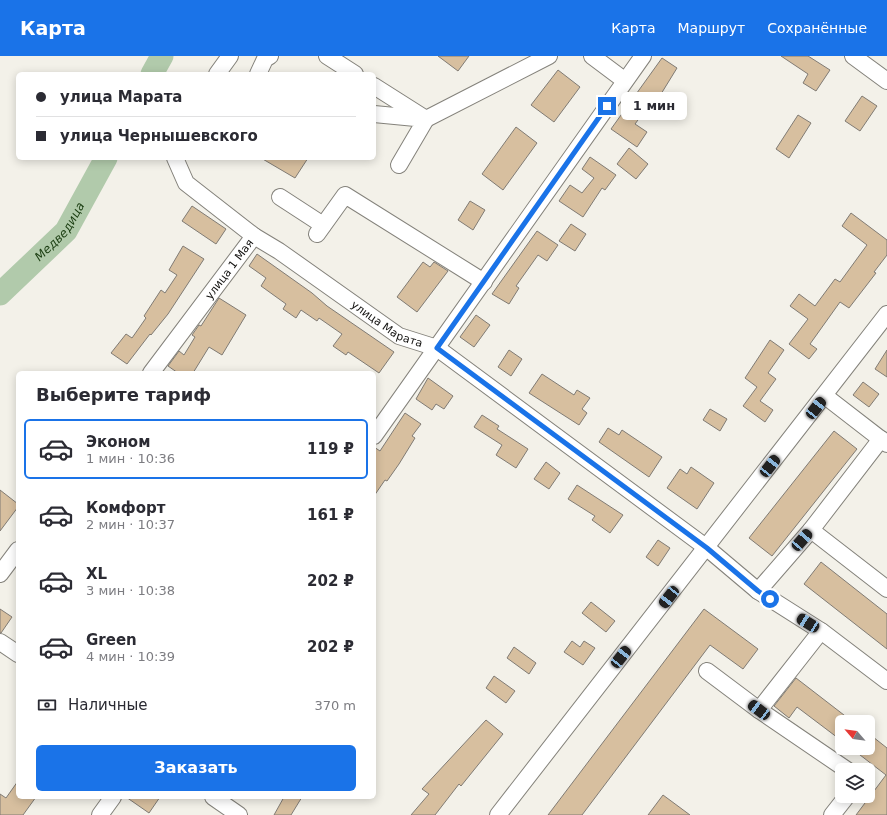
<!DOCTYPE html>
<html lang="ru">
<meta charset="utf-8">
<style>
body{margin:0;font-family:"DejaVu Sans",sans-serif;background:#f7f7f7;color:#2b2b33;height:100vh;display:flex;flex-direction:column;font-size:15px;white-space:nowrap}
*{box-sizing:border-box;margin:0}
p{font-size:13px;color:#7c7c81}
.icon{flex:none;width:22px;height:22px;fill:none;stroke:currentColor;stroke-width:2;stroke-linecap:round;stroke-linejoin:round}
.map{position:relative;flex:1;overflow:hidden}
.side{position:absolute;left:16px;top:315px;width:360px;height:428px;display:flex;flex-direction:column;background:#fff;border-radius:6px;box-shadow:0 2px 10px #0003}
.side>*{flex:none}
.top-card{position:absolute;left:16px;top:16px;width:360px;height:88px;border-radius:6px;box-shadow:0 2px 10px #0003;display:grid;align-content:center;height:88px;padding:0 20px;background:#fff}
.needle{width:26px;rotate:298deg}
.tools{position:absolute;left:835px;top:659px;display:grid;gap:8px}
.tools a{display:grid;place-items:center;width:40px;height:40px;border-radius:6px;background:#fff;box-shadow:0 2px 10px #0003;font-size:20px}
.end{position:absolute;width:18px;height:18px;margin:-9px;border:5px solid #1a73e8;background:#fff;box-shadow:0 0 0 2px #fff}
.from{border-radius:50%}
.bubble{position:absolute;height:28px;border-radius:6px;background:#fff;box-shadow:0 2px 10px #0003;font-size:13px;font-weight:700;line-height:28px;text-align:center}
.car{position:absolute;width:12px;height:24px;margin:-12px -6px;border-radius:5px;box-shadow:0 0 3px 1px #0007;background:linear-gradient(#222 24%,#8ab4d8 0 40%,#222 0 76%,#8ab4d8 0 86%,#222 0)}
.top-card b{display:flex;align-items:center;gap:14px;height:38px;font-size:15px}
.top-card b+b{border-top:1px solid #e1e1e2}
.top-card i{width:10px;height:10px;background:#2b2b33}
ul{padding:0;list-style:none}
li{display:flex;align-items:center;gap:12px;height:60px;margin:0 8px 6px;padding:0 12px;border:2px solid transparent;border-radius:6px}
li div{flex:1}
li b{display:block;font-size:15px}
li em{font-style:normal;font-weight:700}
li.on{border-color:#1a73e8}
li>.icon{width:36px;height:36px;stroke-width:1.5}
h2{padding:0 20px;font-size:18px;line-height:48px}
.pay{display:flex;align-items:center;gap:10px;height:44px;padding:0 20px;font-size:15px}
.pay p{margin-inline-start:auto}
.cta{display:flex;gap:8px;margin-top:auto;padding:8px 20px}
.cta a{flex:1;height:46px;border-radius:6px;background:#1a73e8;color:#fff;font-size:16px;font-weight:700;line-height:46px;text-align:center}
header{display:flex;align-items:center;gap:24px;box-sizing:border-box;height:56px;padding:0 20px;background:#1a73e8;color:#fff}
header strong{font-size:19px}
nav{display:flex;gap:22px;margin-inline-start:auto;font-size:14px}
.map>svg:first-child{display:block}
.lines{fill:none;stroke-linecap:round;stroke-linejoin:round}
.river{stroke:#b1caab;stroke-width:23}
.building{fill:#d7bf9f;stroke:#807b74}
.minor-casing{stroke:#84827b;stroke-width:18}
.minor{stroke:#fff;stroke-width:16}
.route{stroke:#1a73e8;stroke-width:5}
.labels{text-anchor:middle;stroke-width:3;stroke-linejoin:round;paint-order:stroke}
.street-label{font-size:11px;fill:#131210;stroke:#fffefb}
.water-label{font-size:12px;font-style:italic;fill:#1b3e12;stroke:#fffefb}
</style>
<header>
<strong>Карта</strong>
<nav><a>Карта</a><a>Маршрут</a><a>Сохранённые</a></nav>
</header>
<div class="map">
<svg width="887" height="759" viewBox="0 0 887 759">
<rect width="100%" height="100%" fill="#f3f1e9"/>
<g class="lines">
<g class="river">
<polyline points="152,18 162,0"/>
<path id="s1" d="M 0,238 L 66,175 L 106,102"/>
</g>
</g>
<g class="building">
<polygon points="438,0 469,0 458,15"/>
<polygon points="781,0 808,0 830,14 816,35 803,27 808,18"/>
<polygon points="662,2 677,12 661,38 670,44 663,53 652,45 635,68 647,76 637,91 611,73"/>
<polygon points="558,14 580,31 554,66 531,49"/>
<polygon points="862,40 877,50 860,75 845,65"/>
<polygon points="798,59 811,67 789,102 776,93"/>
<polygon points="516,71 537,87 503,134 482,118"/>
<polygon points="629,92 648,108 636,123 617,108"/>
<polygon points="590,101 616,119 605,134 602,132 583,161 559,145 570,129 582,137 594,122 582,113"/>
<polygon points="261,102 308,102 295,122"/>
<polygon points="470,145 485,154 473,174 458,164"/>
<polygon points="192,150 226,173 216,188 182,165"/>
<polygon points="851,157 887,184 887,199 874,216 876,217 849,252 840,246 810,288 817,293 809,303 789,288 808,263 790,250 799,238 815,250 835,223 840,226 867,189 842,170"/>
<polygon points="571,168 586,178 575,195 559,185"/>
<polygon points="537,175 558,189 547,205 538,199 516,230 519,232 509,248 492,238"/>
<polygon points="183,190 204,203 168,258 151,279 150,278 127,308 111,297 126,278 132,282 146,262 144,260 161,234 165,237 177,219 169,214"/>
<polygon points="257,198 312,237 327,250 394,296 379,317 348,296 346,299 333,290 342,278 319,262 317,265 301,254 296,262 283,253 286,248 261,230 266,222 249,210"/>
<polygon points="423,206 430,211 434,206 448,215 417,256 397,241"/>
<polygon points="219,242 246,259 222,299 209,291 193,317 178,317 168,310 179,295 184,299 195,281 192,279 199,269 201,270"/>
<polygon points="476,259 490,269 474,291 460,281"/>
<polygon points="770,284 784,294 768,317 776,323 760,345 773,354 765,366 743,350 757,331 745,322"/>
<polygon points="509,294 522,303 511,320 498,311"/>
<polygon points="887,294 887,321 875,313"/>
<polygon points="542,318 574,339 577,334 590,342 582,353 587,357 579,369 529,337"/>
<polygon points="428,322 453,340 444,353 436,348 432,354 416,343"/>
<polygon points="863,326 879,338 869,351 853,339"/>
<polygon points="710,353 727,363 720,375 703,364"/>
<polygon points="405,357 421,368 412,380 415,382 399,408 387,425 385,424 374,440 374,391 380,395"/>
<polygon points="482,359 499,370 497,373 528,393 516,412 496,399 502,389 474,371"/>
<polygon points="608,372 619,379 622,374 662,401 649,421 599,386"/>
<polygon points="834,375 857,393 772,500 749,482"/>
<polygon points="546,406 560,417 549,433 534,423"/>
<polygon points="691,411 714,427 697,453 667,432 680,413 687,418"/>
<polygon points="577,429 623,459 610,477 592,464 595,460 568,443"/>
<polygon points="0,434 18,448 18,451 0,475"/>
<polygon points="658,484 670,492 658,510 646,501"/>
<polygon points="821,506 887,558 887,593 804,528"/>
<polygon points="591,546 615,565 606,576 582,557"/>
<polygon points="0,553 12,561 1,577 0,577"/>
<polygon points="704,553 758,593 743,613 710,589 582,759 548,759"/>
<polygon points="572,585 580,591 584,585 595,592 583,609 564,596"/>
<polygon points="514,591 536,607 529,618 507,602"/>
<polygon points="494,620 515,635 506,647 486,632"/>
<polygon points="796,622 853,666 842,666 842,685 797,651 789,662 774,650"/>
<polygon points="486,664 503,678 461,730 459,728 435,759 411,759 429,738 422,733"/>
<polygon points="868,677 887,692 887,759 856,759 886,719 851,692 868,692"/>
<polygon points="18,725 18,741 36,741 23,759 0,759 0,738 6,742"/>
<polygon points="663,739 690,759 648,759"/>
<polygon points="126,741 160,741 149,757"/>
<polygon points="284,741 302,741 291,759 274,759"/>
</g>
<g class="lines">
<defs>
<g id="minor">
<polyline points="327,0 355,18"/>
<polyline points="592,0 624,24"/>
<polyline points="853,0 887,25"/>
<polyline points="217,18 230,0"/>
<polyline points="258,18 265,3 270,0"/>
<polyline points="374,30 426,63 549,0"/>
<polyline points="374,58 426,63 399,109"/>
<polyline points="280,141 323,169"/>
<polyline points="317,178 345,139 484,226"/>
<path id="s2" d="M 254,180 L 279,195 L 399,280 L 437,292 L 707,492 L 758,535 L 821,575 L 887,625"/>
<path id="s3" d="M 151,317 L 254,180 L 186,127 L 175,102"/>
<polyline points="825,340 887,388"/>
<polyline points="374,380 643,0"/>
<polyline points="811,474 887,533"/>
<polyline points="0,518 18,494"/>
<polyline points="758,535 811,474 881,383"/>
<polyline points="0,586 18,598"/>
<polyline points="707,615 759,654 821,575"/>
<polyline points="759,654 847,714"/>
<polyline points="213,741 239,759"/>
<polyline points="100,759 113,741"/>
<polyline points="498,759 887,258"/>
<polyline points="832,759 847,740"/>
</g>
</defs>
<use href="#minor" class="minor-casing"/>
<use href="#minor" class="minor"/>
</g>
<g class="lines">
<polyline class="route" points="607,50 437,292 707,492 758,535 770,543"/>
</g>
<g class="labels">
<g class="street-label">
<text dy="4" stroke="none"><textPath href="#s3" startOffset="130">улица 1 Мая</textPath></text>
<text dy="4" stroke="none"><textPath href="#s2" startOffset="160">улица Марата</textPath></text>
</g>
<g class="water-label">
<text dy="4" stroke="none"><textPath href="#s1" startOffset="87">Медведица</textPath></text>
</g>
</g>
</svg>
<div class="tools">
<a><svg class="needle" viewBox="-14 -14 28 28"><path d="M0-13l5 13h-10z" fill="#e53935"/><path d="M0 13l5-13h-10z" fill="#7c7c81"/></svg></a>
<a><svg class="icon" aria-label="layers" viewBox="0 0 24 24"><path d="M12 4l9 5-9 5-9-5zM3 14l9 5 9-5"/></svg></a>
</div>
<i class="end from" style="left:770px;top:543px"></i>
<i class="end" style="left:607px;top:50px"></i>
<div class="bubble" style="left:621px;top:36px;width:66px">1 мин</div>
<i class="car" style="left:816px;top:352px;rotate:38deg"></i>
<i class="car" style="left:770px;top:410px;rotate:38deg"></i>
<i class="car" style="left:802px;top:484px;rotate:41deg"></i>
<i class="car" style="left:669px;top:541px;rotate:218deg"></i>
<i class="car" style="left:808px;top:567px;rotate:302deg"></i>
<i class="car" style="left:621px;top:601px;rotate:38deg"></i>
<i class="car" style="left:759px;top:654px;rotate:307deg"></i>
<div class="top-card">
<b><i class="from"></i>улица Марата</b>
<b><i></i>улица Чернышевского</b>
</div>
<section class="side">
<h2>Выберите тариф</h2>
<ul>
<li class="on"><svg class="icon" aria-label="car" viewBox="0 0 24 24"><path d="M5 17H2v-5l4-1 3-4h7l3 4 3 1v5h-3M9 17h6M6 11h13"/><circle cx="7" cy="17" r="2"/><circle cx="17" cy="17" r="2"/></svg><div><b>Эконом</b><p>1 мин · 10:36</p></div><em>119 ₽</em></li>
<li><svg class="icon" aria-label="car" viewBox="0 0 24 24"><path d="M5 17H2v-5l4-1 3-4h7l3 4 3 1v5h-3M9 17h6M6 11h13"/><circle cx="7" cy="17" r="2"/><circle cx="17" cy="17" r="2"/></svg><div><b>Комфорт</b><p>2 мин · 10:37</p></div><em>161 ₽</em></li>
<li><svg class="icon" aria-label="car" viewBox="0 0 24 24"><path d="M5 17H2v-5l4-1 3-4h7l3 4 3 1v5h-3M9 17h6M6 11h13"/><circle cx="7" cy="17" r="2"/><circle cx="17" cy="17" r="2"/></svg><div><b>XL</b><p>3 мин · 10:38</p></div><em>202 ₽</em></li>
<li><svg class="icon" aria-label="car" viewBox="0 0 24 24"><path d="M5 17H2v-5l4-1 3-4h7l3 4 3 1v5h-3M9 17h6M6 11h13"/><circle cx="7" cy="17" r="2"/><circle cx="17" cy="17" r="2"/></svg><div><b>Green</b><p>4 мин · 10:39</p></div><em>202 ₽</em></li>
</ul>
<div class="pay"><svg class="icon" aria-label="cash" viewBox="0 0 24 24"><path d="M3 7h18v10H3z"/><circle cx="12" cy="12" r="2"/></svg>Наличные<p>370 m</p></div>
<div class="cta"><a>Заказать</a></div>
</section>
</div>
